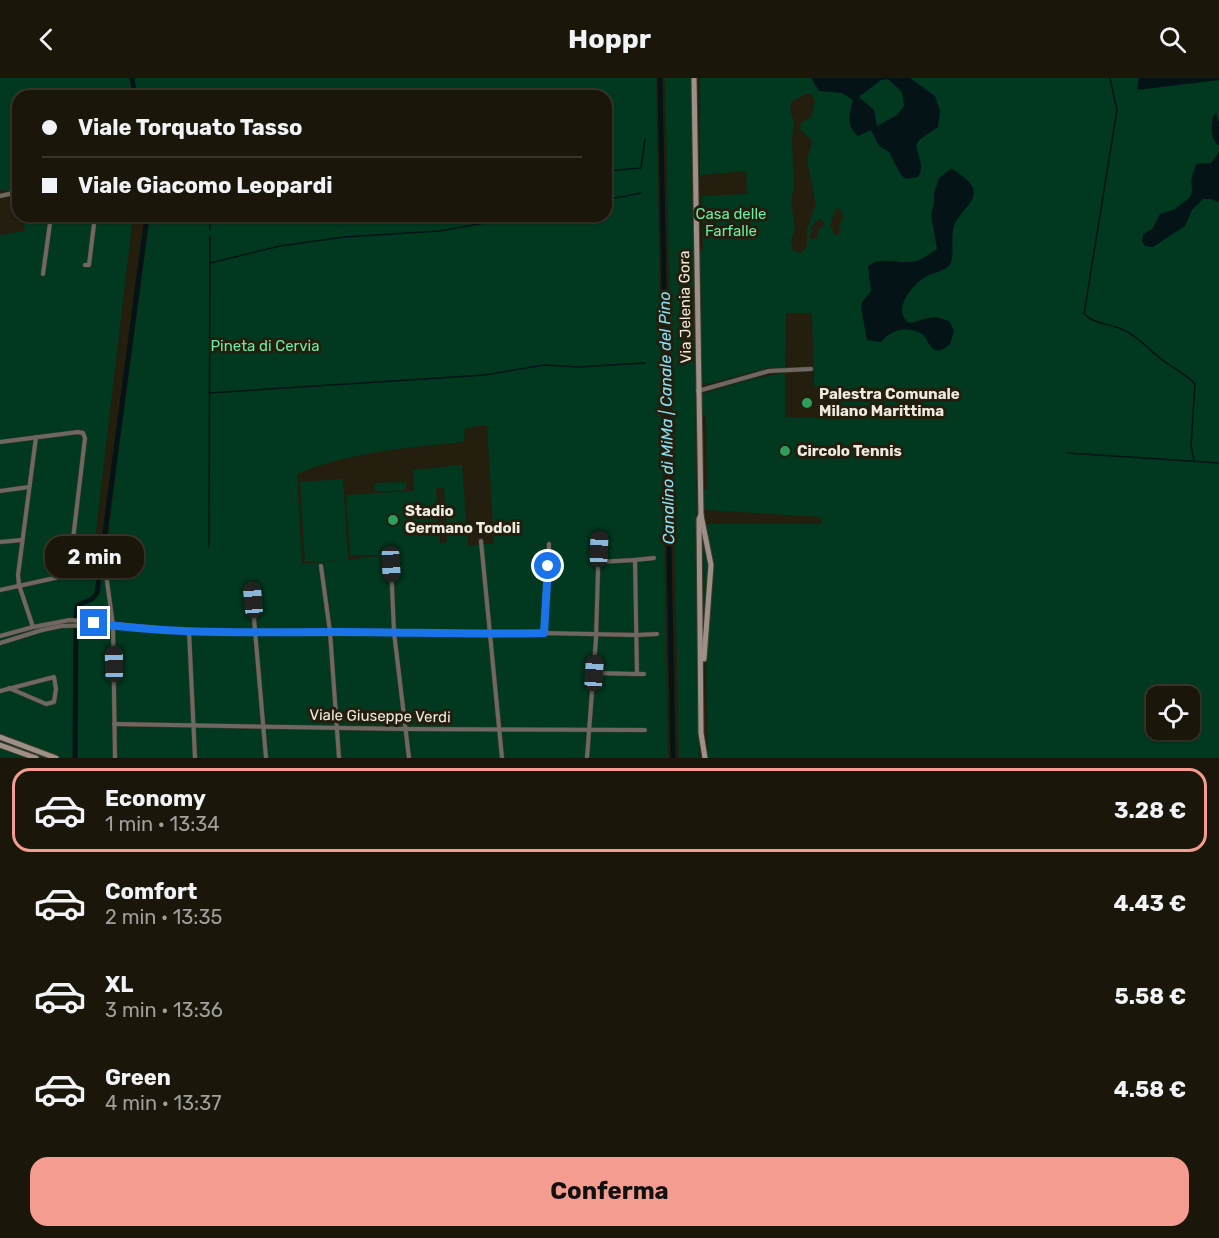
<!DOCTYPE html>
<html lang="it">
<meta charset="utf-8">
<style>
body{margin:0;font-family:Rubik,sans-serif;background:#241f13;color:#f1f3f6;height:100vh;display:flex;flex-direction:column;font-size:22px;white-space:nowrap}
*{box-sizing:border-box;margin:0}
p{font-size:20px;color:#a09f9c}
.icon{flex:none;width:33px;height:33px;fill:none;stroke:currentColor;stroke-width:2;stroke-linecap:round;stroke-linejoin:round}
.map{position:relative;height:680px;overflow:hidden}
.panel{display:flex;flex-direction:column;background:#1b160a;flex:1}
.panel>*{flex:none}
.guide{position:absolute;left:12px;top:12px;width:600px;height:132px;border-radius:18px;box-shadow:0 2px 4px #0004,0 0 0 2px #39352b;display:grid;align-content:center;height:132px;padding:0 30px;background:#1b160a}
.buttons{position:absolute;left:1146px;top:608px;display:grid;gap:12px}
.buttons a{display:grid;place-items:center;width:54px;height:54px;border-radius:12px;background:#1b160a;box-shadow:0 2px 4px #0004,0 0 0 2px #39352b;font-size:30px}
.end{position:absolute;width:27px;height:27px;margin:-14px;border:8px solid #1a73e8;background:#fff;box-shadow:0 0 0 3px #fff}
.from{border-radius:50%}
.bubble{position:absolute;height:42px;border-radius:18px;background:#1b160a;box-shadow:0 2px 4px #0004,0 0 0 2px #39352b;font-size:20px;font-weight:700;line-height:42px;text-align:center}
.car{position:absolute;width:18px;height:36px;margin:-18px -9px;border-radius:8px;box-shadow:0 0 4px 2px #0007;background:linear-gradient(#222 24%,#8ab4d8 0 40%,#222 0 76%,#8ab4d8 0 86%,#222 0)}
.guide b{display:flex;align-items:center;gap:21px;height:57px;font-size:22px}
.guide b+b{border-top:2px solid #39352b}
.guide i{width:15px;height:15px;background:#f1f3f6}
ul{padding:10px 0 0;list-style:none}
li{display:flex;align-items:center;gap:18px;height:84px;margin:0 12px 9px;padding:0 18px;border:3px solid transparent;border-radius:18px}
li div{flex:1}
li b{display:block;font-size:22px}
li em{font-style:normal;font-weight:700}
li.active{border-color:#f59c90}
li>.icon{width:54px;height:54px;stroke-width:1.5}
.button{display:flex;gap:12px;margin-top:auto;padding:12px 30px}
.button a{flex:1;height:69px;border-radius:18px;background:#f59c90;color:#111;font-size:24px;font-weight:700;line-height:69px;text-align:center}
header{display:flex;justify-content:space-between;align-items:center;height:78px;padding:0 30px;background:#1b160a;font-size:27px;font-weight:700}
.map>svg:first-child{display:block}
.green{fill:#00391f;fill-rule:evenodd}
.water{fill:#031316;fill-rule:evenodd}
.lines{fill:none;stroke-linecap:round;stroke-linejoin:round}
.stream{stroke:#031316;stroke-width:1.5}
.canal{stroke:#031316;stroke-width:5}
.street-casing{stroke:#403b2b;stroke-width:5}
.secondary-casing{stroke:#403b2b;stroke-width:7}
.street{stroke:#6f6762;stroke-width:4}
.secondary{stroke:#9e9089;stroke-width:5}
.route{stroke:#1a73e8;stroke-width:8}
.leisure-dot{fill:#2e9e5b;stroke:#241e0e;stroke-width:2}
.labels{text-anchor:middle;stroke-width:6;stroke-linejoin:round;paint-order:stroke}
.park-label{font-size:15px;fill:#6ceca6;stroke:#241e0e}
.street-label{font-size:15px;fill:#eeeadf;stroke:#241e0e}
.poi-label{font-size:15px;font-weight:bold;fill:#eeeadf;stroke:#241e0e;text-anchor:start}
.water-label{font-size:16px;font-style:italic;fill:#87e2f6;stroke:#241e0e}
</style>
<header><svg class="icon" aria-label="back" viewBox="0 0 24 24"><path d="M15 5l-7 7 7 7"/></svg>Hoppr<svg class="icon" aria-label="search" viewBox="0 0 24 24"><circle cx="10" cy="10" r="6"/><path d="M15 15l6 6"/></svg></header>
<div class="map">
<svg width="1219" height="680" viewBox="0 0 1219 680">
<rect width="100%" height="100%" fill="#241e0e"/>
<g class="green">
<path d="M 0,0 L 656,0 L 668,680 L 0,680 L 0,157 L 25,153 L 23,138 L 133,138 L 92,486 L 105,487 L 117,385 L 150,138 L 606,138 L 606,18 L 18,18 L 18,114 L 0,112 ZM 487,347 L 494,465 L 468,468 L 462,387 L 413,392 L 414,413 L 346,417 L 350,477 L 386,477 L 348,482 L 343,401 L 300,404 L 305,484 L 341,482 L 302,486 L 297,396 C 345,375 411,369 464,364 L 465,350 ZM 438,410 L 444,410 L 447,464 L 440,465 L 436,412 Z"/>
<polygon points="665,0 691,0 698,531 699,680 679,680"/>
<path d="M 700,0 L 1219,0 L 1219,680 L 708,680 L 706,586 L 713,486 L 707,446 L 821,446 L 821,439 L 705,432 L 704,428 L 704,412 L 707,411 L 707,405 L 706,338 L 702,337 L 702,316 L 752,301 L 783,295 L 785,296 L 785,339 L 833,340 L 834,313 L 814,308 L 812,235 L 786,235 L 785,290 L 768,290 L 708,306 L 701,304 L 699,173 L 703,172 L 702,118 L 747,116 L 746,93 L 700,97 ZM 805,16 L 811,16 L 815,22 L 812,38 L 801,45 L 800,51 L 812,63 L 807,82 L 816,126 L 807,151 L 807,168 L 801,175 L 793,173 L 791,163 L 795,152 L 791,122 L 794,110 L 792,61 L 794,43 L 790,33 L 791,24 ZM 838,130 L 841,132 L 843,140 L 839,147 L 841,154 L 835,157 L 830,148 L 835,132 ZM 820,141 L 824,144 L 823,148 L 818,153 L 817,160 L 810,161 L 810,156 L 812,153 L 810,149 ZM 1156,618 L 1190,618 L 1190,651 L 1156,651 Z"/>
<polygon points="406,404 406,412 375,414 374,405"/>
<polygon points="701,441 708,490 703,575"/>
</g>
<g class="water">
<path d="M 811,0 L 910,0 L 935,18 L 940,33 L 938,49 L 919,62 L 916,67 C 918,79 925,88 918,99 L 906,101 L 901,97 L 889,74 L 879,68 L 871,52 L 858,58 C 846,48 849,36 853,22 L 842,15 L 819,13 ZM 888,1 L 902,14 L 904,28 L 897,37 L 877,48 L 874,32 L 860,20 L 860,18 L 881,2 Z"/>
<polygon points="1139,0 1219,0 1219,2 1137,12"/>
<path d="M 1216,35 L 1219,45 L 1219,68 C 1210,61 1211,49 1213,38 Z"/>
<polygon points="1219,74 1219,124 1210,121 1203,121 1192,132 1185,148 1153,169 1145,168 1142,163 1143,156 1152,151 1160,136 1175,131 1190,119 1192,113 1191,102 1196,86 1211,85"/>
<path d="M 950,91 C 957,93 960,96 966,101 C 988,121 957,130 953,152 C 951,163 954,174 951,185 C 944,195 931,194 922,201 C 910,210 892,233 909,245 C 926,243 930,234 950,244 L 954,253 L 950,266 C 934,280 931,269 924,257 C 908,248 893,250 881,264 L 867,262 L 861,230 L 862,224 L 871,213 L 868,188 C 882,177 900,187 916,183 C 920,183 932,174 937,171 L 931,137 L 934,125 L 934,115 L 939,100 Z"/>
</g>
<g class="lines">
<g class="stream">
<path d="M 1110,0 L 1117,32 L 1084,236 C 1095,246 1106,245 1119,250 C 1136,256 1147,270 1161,281 C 1173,290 1185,295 1195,306 L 1191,367 L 1194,383"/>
<polyline points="194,11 196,18"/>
<polyline points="606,93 641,90 645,61"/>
<polyline points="606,122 641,115"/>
<polyline points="210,152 210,138"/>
<polyline points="210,185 280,168 344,159 440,153 524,138"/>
<polyline points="209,315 485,297 544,287 579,289 645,285"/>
<polyline points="1068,375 1219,385"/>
<polyline points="209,469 210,158"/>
</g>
<g class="canal">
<polyline points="132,0 135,18"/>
<polyline points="660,0 673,680"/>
<polyline points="75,680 76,533 78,527 92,521 97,515 147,138"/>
</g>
<defs>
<g id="street">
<polyline points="0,118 18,114"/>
<polyline points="85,187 89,187 95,138"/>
<polyline points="43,196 51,138"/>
<polyline points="698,313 769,293 811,291"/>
<polyline points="0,364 78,354 83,355 85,360 69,495 64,498 0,512"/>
<polyline points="0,413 29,409"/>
<polyline points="481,463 502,680"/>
<polyline points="0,464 22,462"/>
<polyline points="635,482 654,480"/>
<polyline points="391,486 394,554 409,680"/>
<polyline points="321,488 330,554 339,680"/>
<polyline points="106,496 113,547 115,680"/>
<polyline points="251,506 266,680"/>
<polyline points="33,549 19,507 18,497 36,359"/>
<polyline points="189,553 195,680"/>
<polyline points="544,555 549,466"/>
<polyline points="0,558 33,549 70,542 189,553 394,554 490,557 544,555 636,557 657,556"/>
<polyline points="0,565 42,552 61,548 101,547"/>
<polyline points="594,595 637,596 635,482 598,484"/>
<polyline points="637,596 644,596"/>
<polyline points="0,613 54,599 56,611 54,624 46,626 9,610"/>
<polyline points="114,646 406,651 645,652"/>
<polyline points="587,680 596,561 599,458"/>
</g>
<g id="secondary">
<polyline points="694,0 701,437 699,441 701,655 705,680"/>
<polyline points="701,437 711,487 704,581"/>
<polyline points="0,659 56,680"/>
<polyline points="0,667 36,680"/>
</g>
</defs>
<use href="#street" class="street-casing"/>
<use href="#secondary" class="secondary-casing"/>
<use href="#street" class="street"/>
<use href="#secondary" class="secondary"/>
</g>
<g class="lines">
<path class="route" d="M 94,545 C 175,557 256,554 337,554 C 406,554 475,557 544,555 L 548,488"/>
</g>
<g class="leisure-dot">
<circle cx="807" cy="325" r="6"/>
<circle cx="785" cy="373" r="6"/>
<circle cx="393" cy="442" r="6"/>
</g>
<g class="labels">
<g class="park-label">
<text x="731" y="141">Casa delle<tspan x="731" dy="17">Farfalle</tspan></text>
<text x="265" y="273">Pineta di Cervia</text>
</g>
<g class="street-label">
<text transform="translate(685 229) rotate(-91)" y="5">Via Jelenia Gora</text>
<text transform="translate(380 638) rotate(1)" y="5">Viale Giuseppe Verdi</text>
</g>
<g class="poi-label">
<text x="819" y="321">Palestra Comunale<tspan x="819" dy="17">Milano Marittima</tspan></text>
<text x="797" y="378">Circolo Tennis</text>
<text x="405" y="438">Stadio<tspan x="405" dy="17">Germano Todoli</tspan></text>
</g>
<g class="water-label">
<text transform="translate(666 340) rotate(-91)" y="6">Canalino di MiMa | Canale del Pino</text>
</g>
</g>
</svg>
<div class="buttons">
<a><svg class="icon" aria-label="locate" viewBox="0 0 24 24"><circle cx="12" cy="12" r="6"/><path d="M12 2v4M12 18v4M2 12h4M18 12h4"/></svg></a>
</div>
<i class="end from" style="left:548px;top:488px"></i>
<i class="end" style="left:94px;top:545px"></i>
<div class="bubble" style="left:45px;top:458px;width:99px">2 min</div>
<i class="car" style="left:599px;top:471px;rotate:2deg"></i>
<i class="car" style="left:391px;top:486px;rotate:177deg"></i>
<i class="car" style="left:253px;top:522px;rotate:355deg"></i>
<i class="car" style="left:114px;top:586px;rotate:359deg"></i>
<i class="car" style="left:594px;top:595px;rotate:4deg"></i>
<div class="guide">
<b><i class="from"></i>Viale Torquato Tasso</b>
<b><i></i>Viale Giacomo Leopardi</b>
</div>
</div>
<section class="panel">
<ul>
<li class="active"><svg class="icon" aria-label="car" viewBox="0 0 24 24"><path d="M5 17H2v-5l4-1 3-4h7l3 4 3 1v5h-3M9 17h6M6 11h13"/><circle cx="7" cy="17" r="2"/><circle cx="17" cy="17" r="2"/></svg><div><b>Economy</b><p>1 min · 13:34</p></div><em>3.28 €</em></li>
<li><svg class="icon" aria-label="car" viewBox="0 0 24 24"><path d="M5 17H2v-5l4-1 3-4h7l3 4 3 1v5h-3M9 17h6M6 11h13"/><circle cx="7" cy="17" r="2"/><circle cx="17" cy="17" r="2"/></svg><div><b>Comfort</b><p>2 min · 13:35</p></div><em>4.43 €</em></li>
<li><svg class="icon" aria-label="car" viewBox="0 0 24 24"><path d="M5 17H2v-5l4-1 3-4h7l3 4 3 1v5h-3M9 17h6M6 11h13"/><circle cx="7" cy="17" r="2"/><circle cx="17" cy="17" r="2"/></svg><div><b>XL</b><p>3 min · 13:36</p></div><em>5.58 €</em></li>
<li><svg class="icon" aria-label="car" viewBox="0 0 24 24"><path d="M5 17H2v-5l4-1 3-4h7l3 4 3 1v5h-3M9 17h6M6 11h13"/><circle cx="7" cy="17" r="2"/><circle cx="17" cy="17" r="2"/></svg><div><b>Green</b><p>4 min · 13:37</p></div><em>4.58 €</em></li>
</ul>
<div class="button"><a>Conferma</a></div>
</section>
